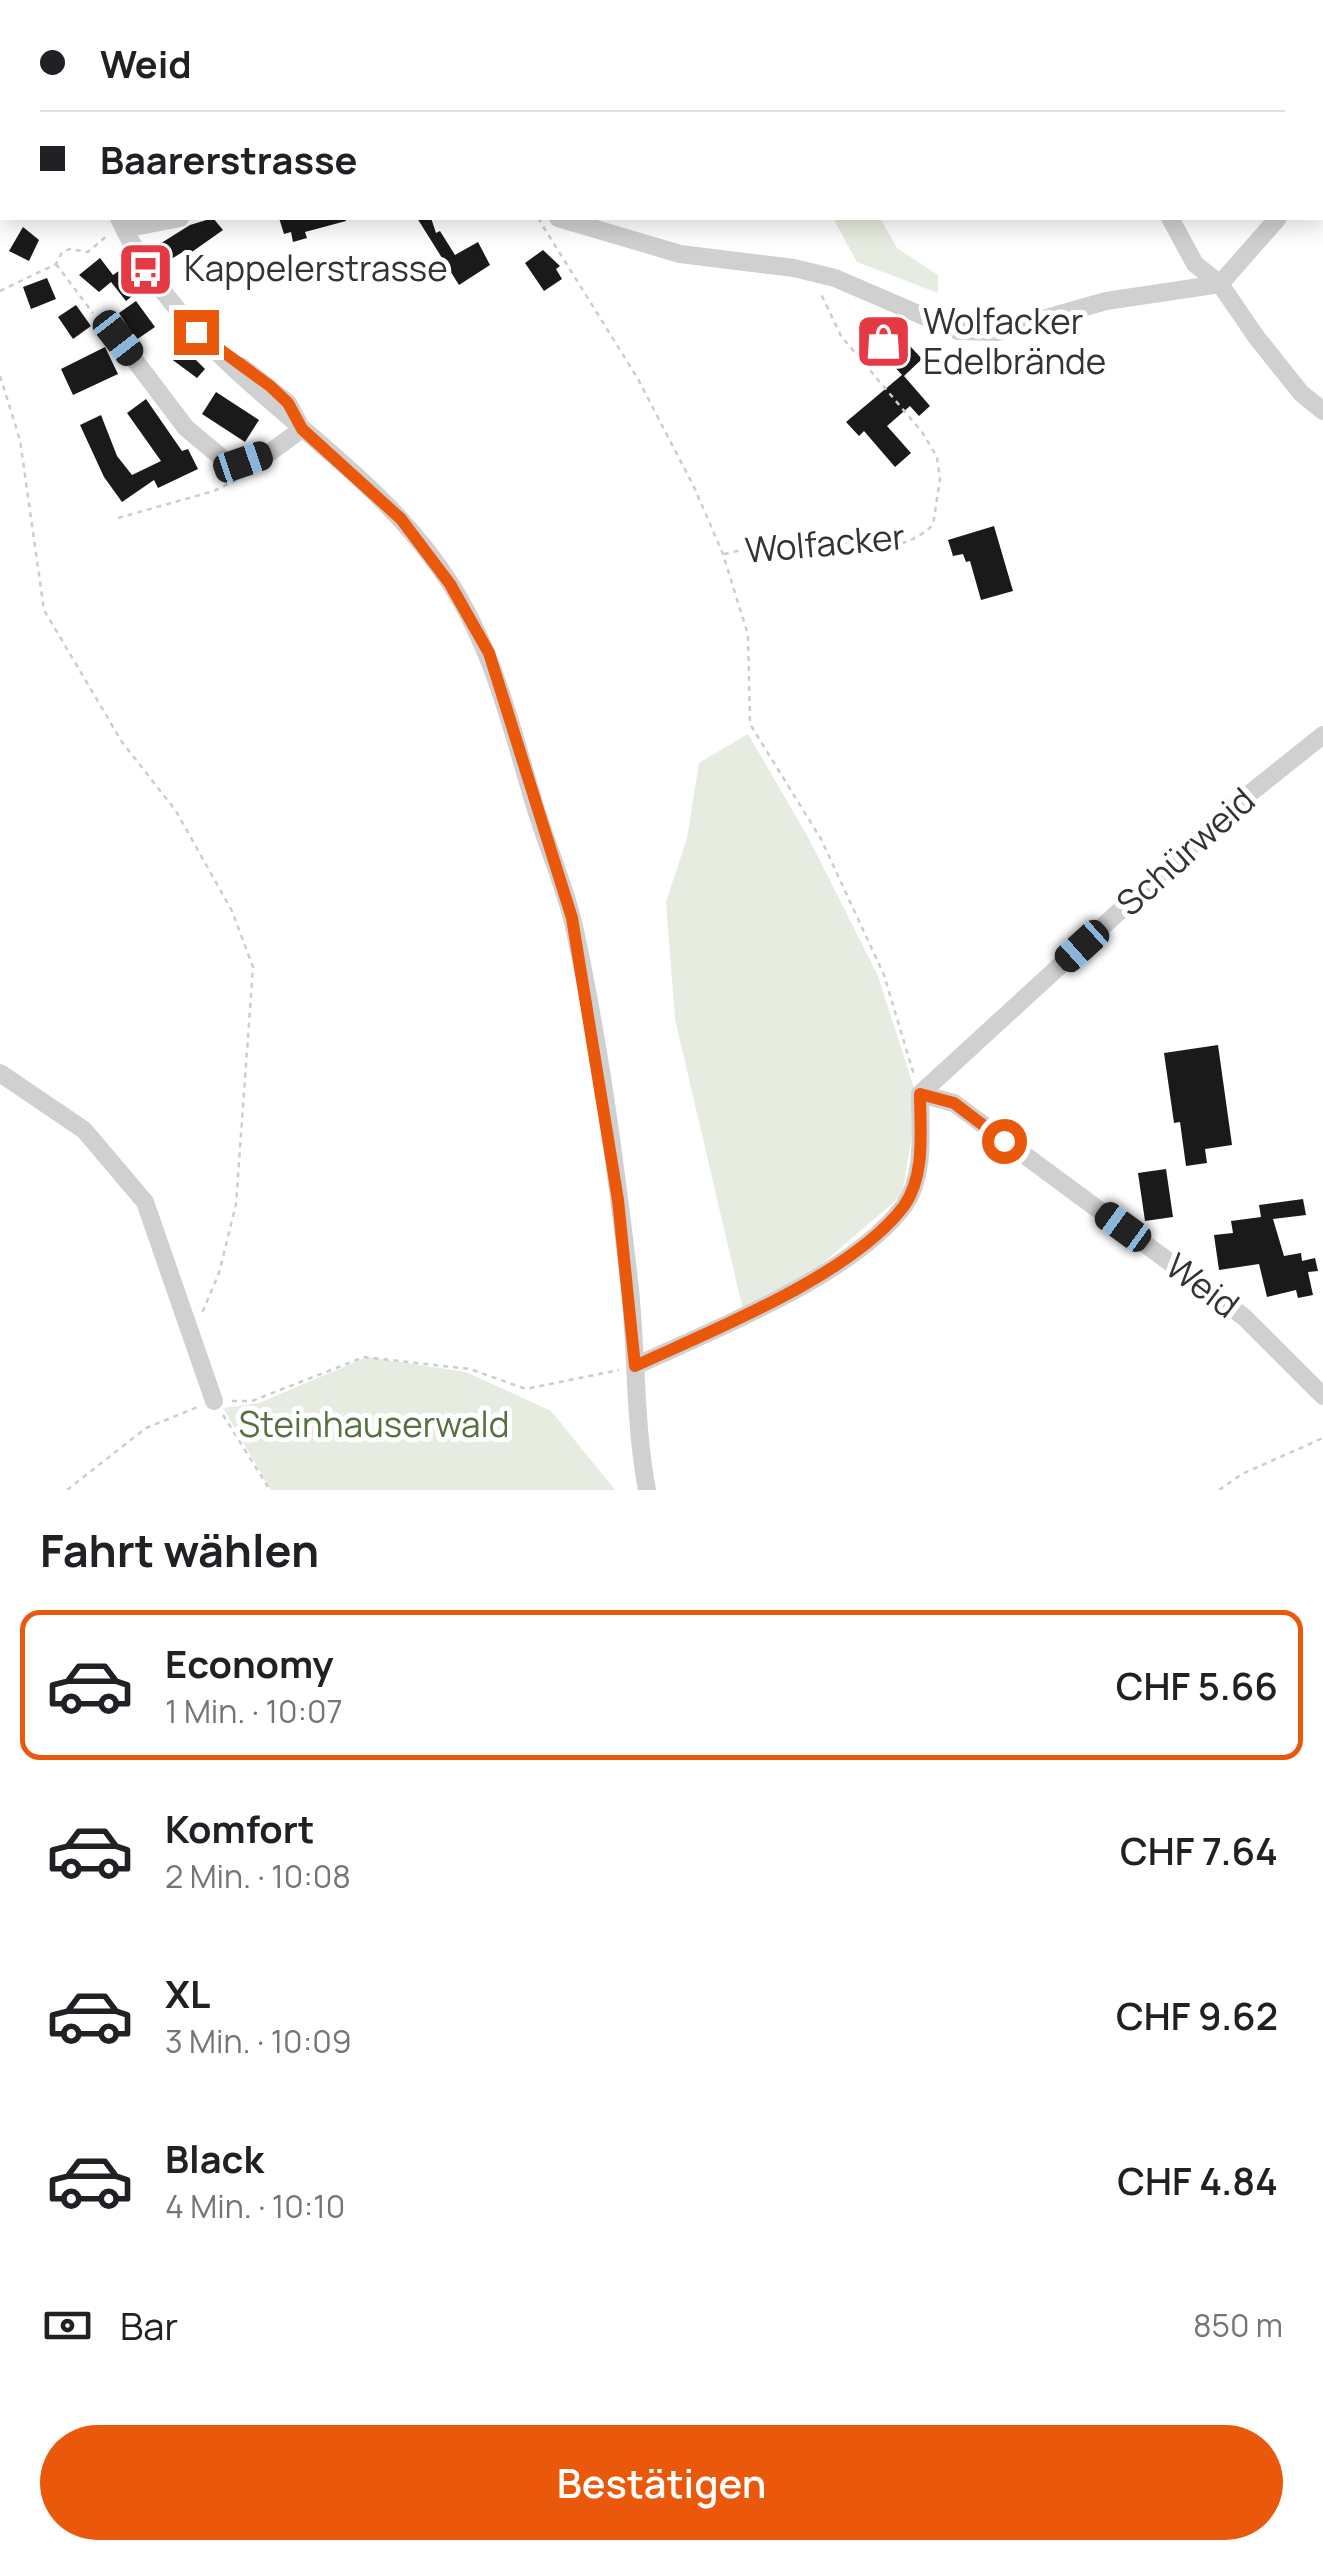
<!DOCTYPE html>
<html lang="de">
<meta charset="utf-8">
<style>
body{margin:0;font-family:Manrope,sans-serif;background:#f2f2f2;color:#202124;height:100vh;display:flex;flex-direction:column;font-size:38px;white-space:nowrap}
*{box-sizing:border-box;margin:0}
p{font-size:32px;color:#757577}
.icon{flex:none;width:55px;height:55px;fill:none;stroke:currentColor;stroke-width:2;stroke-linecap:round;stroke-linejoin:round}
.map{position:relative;height:1490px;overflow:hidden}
.drawer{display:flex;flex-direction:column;background:#fff;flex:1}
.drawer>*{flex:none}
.guide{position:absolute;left:0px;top:0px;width:1325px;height:220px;box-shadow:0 5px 25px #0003;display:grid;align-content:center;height:220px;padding:0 40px;background:#fff}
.end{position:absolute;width:45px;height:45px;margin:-22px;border:12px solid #ea580c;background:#fff;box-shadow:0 0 0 5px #fff}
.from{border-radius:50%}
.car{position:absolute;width:30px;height:60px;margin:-30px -15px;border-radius:12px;box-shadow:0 0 8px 2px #0007;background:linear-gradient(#222 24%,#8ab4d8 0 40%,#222 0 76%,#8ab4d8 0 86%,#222 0)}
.guide b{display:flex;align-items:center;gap:35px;height:95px;font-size:38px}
.guide b+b{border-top:2px solid #e0e0e0}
.guide i{width:25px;height:25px;background:#202124}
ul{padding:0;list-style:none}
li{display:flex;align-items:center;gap:30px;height:150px;margin:0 20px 15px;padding:0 20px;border:5px solid transparent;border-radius:20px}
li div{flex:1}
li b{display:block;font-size:38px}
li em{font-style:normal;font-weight:600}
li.selected{border-color:#ea580c}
li>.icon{width:90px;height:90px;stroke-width:1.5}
h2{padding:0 40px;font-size:45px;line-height:120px}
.pay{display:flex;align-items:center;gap:25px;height:110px;padding:0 40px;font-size:38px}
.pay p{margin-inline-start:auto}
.cta{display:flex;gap:20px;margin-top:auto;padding:20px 40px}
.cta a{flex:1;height:115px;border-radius:60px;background:#ea580c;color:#fff;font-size:40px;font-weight:600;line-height:115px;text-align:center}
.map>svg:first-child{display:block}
.green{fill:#e6ecdf}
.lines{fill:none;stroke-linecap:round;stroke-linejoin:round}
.stream{stroke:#cfe2ee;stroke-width:4}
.building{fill:#1a1a1a}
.path{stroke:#cdcdcd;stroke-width:2.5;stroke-dasharray:5 5;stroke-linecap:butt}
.minor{stroke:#d0d0d0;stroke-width:18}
.route{stroke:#ea580c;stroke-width:12}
.labels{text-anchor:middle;stroke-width:10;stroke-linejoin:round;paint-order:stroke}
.poi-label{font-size:35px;fill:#333;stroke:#fff;text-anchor:start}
.street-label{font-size:35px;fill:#333;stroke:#fff}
.park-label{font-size:35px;fill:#56703f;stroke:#fff}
</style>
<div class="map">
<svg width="1323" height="1490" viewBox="0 0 1323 1490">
<rect width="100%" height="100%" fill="#fff"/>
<g class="green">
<polygon points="833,218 880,218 897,248 938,275 938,293 857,262"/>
<polygon points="748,734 809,839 878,976 913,1085 912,1135 902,1195 801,1282 743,1310 675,1019 666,902 687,838 699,763"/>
<polygon points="367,1357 466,1372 551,1411 615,1490 271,1490 223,1408 259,1403"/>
</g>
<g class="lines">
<polyline class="stream" points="366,2 366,0"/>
</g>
<g class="building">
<polygon points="213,218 223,230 189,254 186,250 168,261 158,245 190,225"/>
<polygon points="279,218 345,218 346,221 305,232 307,238 293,242 291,232 284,234"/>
<polygon points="417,218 431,218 436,233 440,231 455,255 478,242 490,265 459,285"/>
<polygon points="23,227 39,240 29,261 9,251"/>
<polygon points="543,250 560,266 556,269 562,279 544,291 525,263"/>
<polygon points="100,258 113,275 130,263 133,268 136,274 126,281 136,293 126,301 111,282 99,292 79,275"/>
<polygon points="47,278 56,299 31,309 23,287"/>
<polygon points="136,301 155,327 136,340 119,313"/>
<polygon points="76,305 91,326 73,339 58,317"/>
<polygon points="882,326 905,351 910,346 922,359 904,376 930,406 919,416 910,406 887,426 911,453 895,467 864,431 859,436 846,422 902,375 884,355 874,364 866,355 876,346 869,338"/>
<polygon points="182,346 205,369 197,378 170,358"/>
<polygon points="105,347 118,374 73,395 61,369"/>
<polygon points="216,392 259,420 245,442 202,414"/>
<polygon points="146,399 182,451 188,449 198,469 158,488 154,480 122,502 104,477 80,425 101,415 117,456 132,475 161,461 127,413"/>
<polygon points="994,526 1013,591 981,600 970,561 966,562 963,554 953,556 948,540"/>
<polygon points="1218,1045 1232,1145 1205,1149 1207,1163 1186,1166 1180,1122 1174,1123 1164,1053"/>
<polygon points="1166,1169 1173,1217 1145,1221 1138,1173"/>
<polygon points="1303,1199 1306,1215 1273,1219 1284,1256 1301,1253 1302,1261 1315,1258 1318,1271 1308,1272 1313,1295 1298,1298 1296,1290 1267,1297 1259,1264 1219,1270 1214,1235 1233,1233 1231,1221 1261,1217 1259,1205"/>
</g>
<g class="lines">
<g class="path">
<polyline points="327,2 328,0"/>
<polyline points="538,218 638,379 694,487 723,554 748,635 750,724 821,839 884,975 914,1075"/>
<polyline points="56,264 93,313"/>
<polyline points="0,291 56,264 62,252 70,249 88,252 109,234"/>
<polyline points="0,376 20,440 44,610 122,742 176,811 232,911 253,967 236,1204 219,1273 202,1313"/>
<polyline points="118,518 214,491 244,476"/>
<path d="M 724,554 C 749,549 778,539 803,538 C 851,537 890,564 933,525 L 940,479 L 937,457 L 922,432 L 841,336 L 820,292"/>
<polyline points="232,1401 252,1401 364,1357 470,1369 526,1389 619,1370"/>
<polyline points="223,1415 270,1490"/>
<polyline points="67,1490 146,1428 200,1406"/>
<polyline points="1219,1490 1242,1474 1323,1438"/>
</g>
<g class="minor">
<polyline points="1093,0 1093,2"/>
<polyline points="496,2 498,0"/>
<polyline points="0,107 2,109"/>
<polyline points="1322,152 1323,152"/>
<path d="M 119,218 C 191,377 359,441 450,583 C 493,650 511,725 533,800 C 545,841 563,881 573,922 C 599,1039 615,1161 629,1280 C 637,1350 634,1421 647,1490"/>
<polyline points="558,218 680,254 794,268 835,278 958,331 997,332 1106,301 1220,284 1278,218"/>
<polyline points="1170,218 1195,264 1220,284 1257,338 1301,393 1323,411"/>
<polyline points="124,229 180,218"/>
<polyline points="103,326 118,338 186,428 228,463 269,453 302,429"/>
<polyline points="241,366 288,403 299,424"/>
<polyline points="0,1073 84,1130 145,1202 214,1401"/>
<polyline points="920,1094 1234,806 1323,735"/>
<polyline points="920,1094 954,1103 1244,1317 1323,1396"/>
<path d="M 635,1366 C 713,1330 853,1275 904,1206 C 926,1175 920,1129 920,1094"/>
</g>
</g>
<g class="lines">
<path class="route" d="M 196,332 L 270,386 L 288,403 L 302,429 L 401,519 L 450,584 L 489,653 L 572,918 L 618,1200 L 635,1366 C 713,1330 852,1275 904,1206 C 926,1175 920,1129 920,1094 L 954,1103 L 1004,1141"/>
</g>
<defs>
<symbol id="bus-square" viewBox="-11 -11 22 22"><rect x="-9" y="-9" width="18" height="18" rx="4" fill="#e63946" stroke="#fff"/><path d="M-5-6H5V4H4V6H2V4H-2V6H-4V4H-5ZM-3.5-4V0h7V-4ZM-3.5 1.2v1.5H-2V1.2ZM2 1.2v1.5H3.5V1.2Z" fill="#fff"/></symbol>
<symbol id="shop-square" viewBox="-11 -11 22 22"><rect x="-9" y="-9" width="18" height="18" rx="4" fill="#e63946" stroke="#fff"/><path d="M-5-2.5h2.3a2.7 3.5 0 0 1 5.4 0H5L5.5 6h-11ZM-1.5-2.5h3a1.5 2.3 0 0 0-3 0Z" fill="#fff"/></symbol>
</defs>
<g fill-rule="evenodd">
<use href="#bus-square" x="114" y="238" width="63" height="63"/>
<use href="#shop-square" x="852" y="310" width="63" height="63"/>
</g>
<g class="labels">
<g class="poi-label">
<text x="184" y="281">Kappelerstrasse</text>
<text x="923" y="334">Wolfacker<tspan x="923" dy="40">Edelbrände</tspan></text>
</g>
<g class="street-label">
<text transform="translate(825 544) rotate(-5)" y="12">Wolfacker</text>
<text transform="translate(1186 852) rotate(-42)" y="12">Schürweid</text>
<text transform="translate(1202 1286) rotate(37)" y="12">Weid</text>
</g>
<g class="park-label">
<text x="374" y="1437">Steinhauserwald</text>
</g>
</g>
</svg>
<i class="end from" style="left:1004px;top:1141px"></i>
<i class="end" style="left:196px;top:332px"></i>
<i class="car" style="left:118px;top:338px;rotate:142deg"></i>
<i class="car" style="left:243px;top:462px;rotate:71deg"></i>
<i class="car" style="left:1082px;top:946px;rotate:228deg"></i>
<i class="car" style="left:1123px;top:1227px;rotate:306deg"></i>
<div class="guide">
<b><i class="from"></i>Weid</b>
<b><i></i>Baarerstrasse</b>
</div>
</div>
<section class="drawer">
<h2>Fahrt wählen</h2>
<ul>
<li class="selected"><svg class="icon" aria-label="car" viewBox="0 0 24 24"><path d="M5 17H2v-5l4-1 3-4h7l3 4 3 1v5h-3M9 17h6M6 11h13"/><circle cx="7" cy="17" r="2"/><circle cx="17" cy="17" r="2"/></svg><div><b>Economy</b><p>1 Min. · 10:07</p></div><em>CHF 5.66</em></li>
<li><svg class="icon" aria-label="car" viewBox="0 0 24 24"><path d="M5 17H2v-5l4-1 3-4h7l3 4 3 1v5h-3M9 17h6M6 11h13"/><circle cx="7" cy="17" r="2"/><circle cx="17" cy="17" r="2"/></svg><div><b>Komfort</b><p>2 Min. · 10:08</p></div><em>CHF 7.64</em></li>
<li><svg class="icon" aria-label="car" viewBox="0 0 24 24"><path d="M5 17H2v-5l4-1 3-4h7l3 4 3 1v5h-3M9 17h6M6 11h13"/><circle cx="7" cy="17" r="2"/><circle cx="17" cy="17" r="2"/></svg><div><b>XL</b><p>3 Min. · 10:09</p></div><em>CHF 9.62</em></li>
<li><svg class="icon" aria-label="car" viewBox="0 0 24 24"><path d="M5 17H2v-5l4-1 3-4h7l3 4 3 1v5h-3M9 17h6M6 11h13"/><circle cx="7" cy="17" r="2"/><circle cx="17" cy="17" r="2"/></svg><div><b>Black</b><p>4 Min. · 10:10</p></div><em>CHF 4.84</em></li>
</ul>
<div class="pay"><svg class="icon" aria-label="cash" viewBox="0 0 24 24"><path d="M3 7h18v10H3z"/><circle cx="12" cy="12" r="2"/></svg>Bar<p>850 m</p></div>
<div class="cta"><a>Bestätigen</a></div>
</section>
